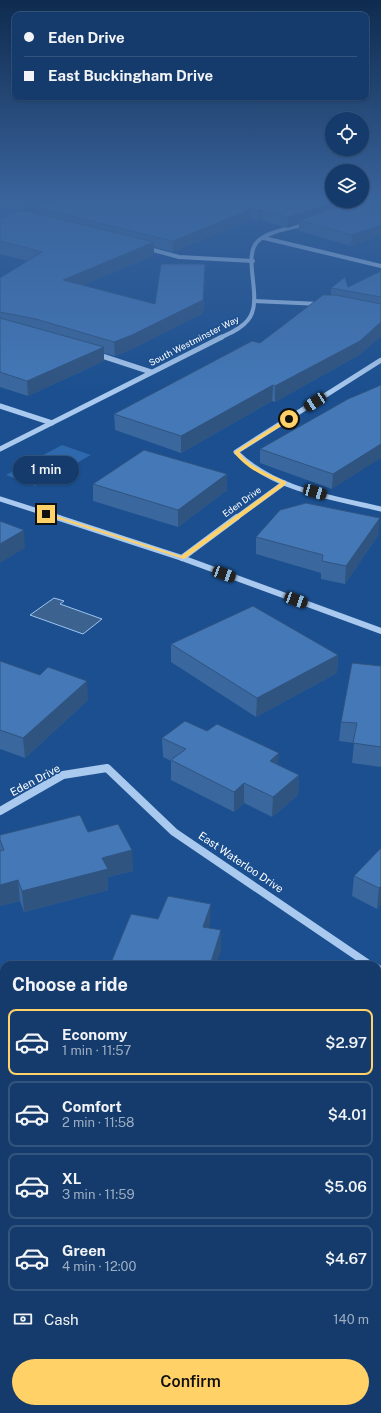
<!DOCTYPE html>
<meta charset="utf-8">
<style>
body{margin:0;font-family:"Public Sans",sans-serif;background:#1d4271;color:#f1f3f6;height:100vh;display:flex;flex-direction:column;font-size:15px;white-space:nowrap}
*{box-sizing:border-box;margin:0}
p{font-size:13px;color:#9dadc1}
.icon{flex:none;width:22px;height:22px;fill:none;stroke:currentColor;stroke-width:2;stroke-linecap:round;stroke-linejoin:round}
.map{position:relative;flex:1;overflow:hidden}
.sheet{position:absolute;left:0px;top:961px;width:381px;height:452px;display:flex;flex-direction:column;background:#143b6b;border-radius:12px 12px 0 0;box-shadow:0 1px 3px #0004,0 0 0 1px #33557e}
.sheet>*{flex:none}
.top-card{position:absolute;left:12px;top:12px;width:357px;height:88px;border-radius:8px;box-shadow:0 1px 3px #0004,0 0 0 1px #33557e;display:grid;align-content:center;height:88px;padding:0 12px;background:#143b6b}
.buttons{position:absolute;left:325px;top:112px;display:grid;gap:8px}
.buttons a{display:grid;place-items:center;width:44px;height:44px;border-radius:50%;background:#143b6b;box-shadow:0 1px 3px #0004,0 0 0 1px #33557e;font-size:20px}
.end{position:absolute;width:18px;height:18px;margin:-9px;border:5px solid #ffd166;background:#111;box-shadow:0 0 0 2px #111}
.from{border-radius:50%}
.bubble{position:absolute;height:28px;border-radius:14px;background:#143b6b;box-shadow:0 1px 3px #0004,0 0 0 1px #33557e;font-size:13px;font-weight:600;line-height:28px;text-align:center}
.car{position:absolute;width:12px;height:24px;margin:-12px -6px;border-radius:5px;box-shadow:0 0 3px 1px #0007;background:linear-gradient(#222 24%,#8ab4d8 0 40%,#222 0 76%,#8ab4d8 0 86%,#222 0)}
.top-card b{display:flex;align-items:center;gap:14px;height:38px;font-size:15px}
.top-card b+b{border-top:1px solid #33557e}
.top-card i{width:10px;height:10px;background:#f1f3f6}
ul{padding:0;list-style:none}
li{display:flex;align-items:center;gap:12px;height:66px;margin:0 8px 6px;padding:0 4px;border:2px solid #33557e;border-radius:8px}
li div{flex:1}
li b{display:block;font-size:15px}
li em{font-style:normal;font-weight:600}
li.on{border-color:#ffd166}
li>.icon{width:36px;height:36px;stroke-width:1.5}
h2{padding:0 12px;font-size:18px;line-height:48px}
.pay{display:flex;align-items:center;gap:10px;height:44px;padding:0 12px;font-size:15px}
.pay p{margin-inline-start:auto}
.button{display:flex;gap:8px;margin-top:auto;padding:8px 12px}
.button a{flex:1;height:46px;border-radius:24px;background:#ffd166;color:#111;font-size:16px;font-weight:600;line-height:46px;text-align:center}
.map>svg:first-child{display:block}
.green{fill:#2e69ad}
.water{fill:#3c6290;stroke:#9cc4f0}
.lines{fill:none;stroke-linecap:round;stroke-linejoin:round}
.minor-far4{stroke:#a9c9ee;stroke-width:4}
.minor-far3{stroke:#a9c9ee;stroke-width:5}
.minor-far2{stroke:#a9c9ee;stroke-width:6}
.minor-far1{stroke:#a9c9ee;stroke-width:8}
.minor{stroke:#a9c9ee;stroke-width:10}
.major{fill:#f0f6ff;fill-rule:evenodd}
.wall{fill:#3a679d}
.shaded-wall{fill:#305480}
.building{fill:#4478b7;stroke:#305480}
.route{fill:#ffd166}
.labels{text-anchor:middle;stroke-width:3;stroke-linejoin:round;paint-order:stroke}
.far-street-label{font-size:9px;fill:#fff;stroke:#1b4f8f}
.street-label{font-size:11px;fill:#fff;stroke:#1b4f8f}
</style>
<div class="map">
<svg width="381" height="1413" viewBox="0 0 381 1413">
<rect width="100%" height="100%" fill="#1b4f8f"/>
<g class="green">
<polygon points="0,196 60,196 0,218"/>
<polygon points="62,445 91,455 35,486 6,475"/>
</g>
<polygon class="water" points="54,598 64,601 60,604 102,619 83,634 30,615"/>
<g class="lines">
<g class="minor-far4">
<polyline points="264,238 381,266"/>
<polyline points="146,248 179,257 253,261"/>
<polyline points="254,301 320,304"/>
<path d="M 220,338 C 230,333 241,329 248,320 C 265,299 240,256 259,240 C 272,230 293,228 308,223"/>
</g>
<g class="minor-far3">
<polyline points="96,354 151,372"/>
<path d="M 381,360 L 236,452 C 274,490 331,497 381,509"/>
<polyline points="0,406 52,423"/>
<polyline points="0,449 222,337"/>
<polyline points="0,499 60,518"/>
<polyline points="236,518 284,483"/>
</g>
<g class="minor-far2">
<polyline points="56,517 182,558 381,631"/>
<polyline points="182,558 237,517"/>
</g>
<g class="minor-far1">
<polyline points="0,811 63,775 107,768 174,832 370,965"/>
<polyline points="377,968 381,971"/>
</g>
<g class="minor">
<polyline points="377,1220 381,1215"/>
<polyline points="377,1309 381,1312"/>
</g>
<g class="major">
<polygon points="0,1212 4,1214 4,1229 0,1227"/>
<polygon points="242,1409 262,1409 263,1413 243,1413"/>
</g>
</g>
<g class="wall">
<polygon points="381,196 381,235 351,246 299,231 299,224 287,228 261,220 257,221 251,219 173,252 154,247 154,255 83,285 155,304 205,264 205,277 203,313 132,349 115,356 104,353 104,361 28,396 0,387 0,278 28,261 0,254 0,218 35,213 34,207"/>
<polygon points="381,271 381,336 359,355 275,402 272,401 181,453 115,430 114,414 260,343 331,295 331,288 348,287"/>
<polygon points="348,399 332,489 260,463 260,449"/>
<polygon points="93,484 227,490 178,527 93,501"/>
<polygon points="378,535 345,584 321,579 321,573 256,554 256,537"/>
<polygon points="171,644 338,655 337,673 256,717 171,662"/>
<polygon points="0,661 40,675 88,700 25,758 0,749"/>
<polygon points="381,666 381,767 352,763 354,743 339,741 341,722"/>
<polygon points="162,738 279,765 299,775 298,795 272,817 244,803 234,812 171,780 171,761 163,757"/>
<polygon points="88,832 133,871 108,877 108,890 24,912 20,901 0,906 0,835"/>
<polygon points="381,848 381,904 377,909 352,896 354,876"/>
</g>
<g class="shaded-wall">
<polygon points="362,196 381,196 299,220 299,224 287,228 288,217 338,201 362,201"/>
<polygon points="251,209 251,219 173,252 173,241"/>
<polygon points="262,210 261,220 257,221 258,211"/>
<polygon points="381,225 381,235 351,246 352,235"/>
<polygon points="154,242 154,255 64,293 63,280"/>
<polygon points="205,264 205,277 203,313 132,349 115,356 114,342"/>
<polygon points="381,322 381,336 359,355 275,402 275,386"/>
<polygon points="104,347 104,361 28,396 27,381"/>
<polygon points="273,385 272,401 181,453 181,436"/>
<polygon points="381,444 381,458 332,489 333,474"/>
<polygon points="227,474 227,490 178,527 178,510"/>
<polygon points="380,518 378,535 345,584 346,566"/>
<polygon points="24,530 25,548 0,563 0,544"/>
<polygon points="338,655 337,673 256,717 257,698"/>
<polygon points="87,681 88,700 25,758 23,738"/>
<polygon points="279,753 278,773 270,761"/>
<polygon points="299,775 298,795 272,817 273,797"/>
<polygon points="244,783 244,803 234,812 234,792"/>
<polygon points="132,850 133,871 108,877 108,890 24,912 22,891 102,858"/>
<polygon points="18,880 20,901 0,906 0,885"/>
<polygon points="381,886 381,904 377,909 379,888"/>
<polygon points="211,904 210,924 203,947 203,927"/>
<polygon points="221,930 221,951 216,965 210,965"/>
</g>
<g class="building">
<polygon points="65,196 332,196 332,201 338,201 288,217 262,210 258,211 251,209 173,241 34,207"/>
<polygon points="370,196 381,196 381,225 352,235 299,220 357,201 362,201 362,199"/>
<polygon points="22,210 154,242 63,280 155,304 161,264 205,264 203,300 132,335 114,342 36,319 0,312 0,278 42,252 0,241 0,218"/>
<polygon points="381,271 381,297 331,288 345,277 348,287"/>
<polygon points="323,295 336,295 381,304 381,322 360,341 275,386 273,385 181,436 114,414 252,341 260,343"/>
<polygon points="0,318 104,347 27,381 0,372"/>
<polygon points="381,385 381,444 333,474 260,449 348,399"/>
<polygon points="144,450 227,474 178,510 93,484"/>
<polygon points="306,503 380,518 346,566 322,561 323,555 256,537 280,510"/>
<polygon points="0,521 24,530 0,544"/>
<polygon points="253,606 338,655 257,698 171,644"/>
<polygon points="0,661 40,675 48,667 87,681 23,738 0,730"/>
<polygon points="352,663 381,666 381,747 353,743 357,723 341,722"/>
<polygon points="185,721 207,731 217,724 279,753 270,761 299,775 273,797 244,783 234,792 171,760 186,749 162,738"/>
<polygon points="80,815 88,832 118,824 132,850 102,858 108,869 22,891 18,880 0,885 0,851 4,850 0,840 0,835"/>
<polygon points="381,848 381,886 379,888 354,876"/>
<polygon points="168,896 211,904 203,927 221,930 210,965 110,965 131,914 158,919"/>
</g>
<linearGradient id="sky" x2="0" y2="1"><stop stop-color="#0f2b4f"/><stop offset="0.5" stop-color="#39639b"/><stop offset="1" stop-color="#39639b" stop-opacity="0"/></linearGradient>
<rect width="381" height="394" fill="url(#sky)"/>
<path class="route" d="M 289,417 L 291,420 L 239,452 C 250,468 269,474 286,482 L 286,484 L 184,559 L 43,514 L 47,513 L 181,556 L 281,483 C 262,475 246,469 234,452 Z"/>
<g class="labels">
<g class="far-street-label">
<text transform="translate(194 341) rotate(-27)" y="3">South Westminster Way</text>
<text transform="translate(242 502) rotate(-36)" y="3">Eden Drive</text>
</g>
<g class="street-label">
<text transform="translate(35 780) rotate(-28)" y="4">Eden Drive</text>
<text transform="translate(241 862) rotate(34)" y="4">East Waterloo Drive</text>
</g>
</g>
</svg>
<div class="buttons">
<a><svg class="icon" aria-label="locate" viewBox="0 0 24 24"><circle cx="12" cy="12" r="6"/><path d="M12 2v4M12 18v4M2 12h4M18 12h4"/></svg></a>
<a><svg class="icon" aria-label="layers" viewBox="0 0 24 24"><path d="M12 4l9 5-9 5-9-5zM3 14l9 5 9-5"/></svg></a>
</div>
<i class="end from" style="left:289px;top:419px"></i>
<i class="end" style="left:46px;top:514px"></i>
<div class="bubble" style="left:13px;top:456px;width:66px">1 min</div>
<i class="car" style="left:315px;top:402px;rotate:237deg"></i>
<i class="car" style="left:315px;top:492px;rotate:106deg"></i>
<i class="car" style="left:224px;top:574px;rotate:110deg"></i>
<i class="car" style="left:296px;top:600px;rotate:110deg"></i>
<div class="top-card">
<b><i class="from"></i>Eden Drive</b>
<b><i></i>East Buckingham Drive</b>
</div>
<section class="sheet">
<h2>Choose a ride</h2>
<ul>
<li class="on"><svg class="icon" aria-label="car" viewBox="0 0 24 24"><path d="M5 17H2v-5l4-1 3-4h7l3 4 3 1v5h-3M9 17h6M6 11h13"/><circle cx="7" cy="17" r="2"/><circle cx="17" cy="17" r="2"/></svg><div><b>Economy</b><p>1 min · 11:57</p></div><em>$2.97</em></li>
<li><svg class="icon" aria-label="car" viewBox="0 0 24 24"><path d="M5 17H2v-5l4-1 3-4h7l3 4 3 1v5h-3M9 17h6M6 11h13"/><circle cx="7" cy="17" r="2"/><circle cx="17" cy="17" r="2"/></svg><div><b>Comfort</b><p>2 min · 11:58</p></div><em>$4.01</em></li>
<li><svg class="icon" aria-label="car" viewBox="0 0 24 24"><path d="M5 17H2v-5l4-1 3-4h7l3 4 3 1v5h-3M9 17h6M6 11h13"/><circle cx="7" cy="17" r="2"/><circle cx="17" cy="17" r="2"/></svg><div><b>XL</b><p>3 min · 11:59</p></div><em>$5.06</em></li>
<li><svg class="icon" aria-label="car" viewBox="0 0 24 24"><path d="M5 17H2v-5l4-1 3-4h7l3 4 3 1v5h-3M9 17h6M6 11h13"/><circle cx="7" cy="17" r="2"/><circle cx="17" cy="17" r="2"/></svg><div><b>Green</b><p>4 min · 12:00</p></div><em>$4.67</em></li>
</ul>
<div class="pay"><svg class="icon" aria-label="cash" viewBox="0 0 24 24"><path d="M3 7h18v10H3z"/><circle cx="12" cy="12" r="2"/></svg>Cash<p>140 m</p></div>
<div class="button"><a>Confirm</a></div>
</section>
</div>
